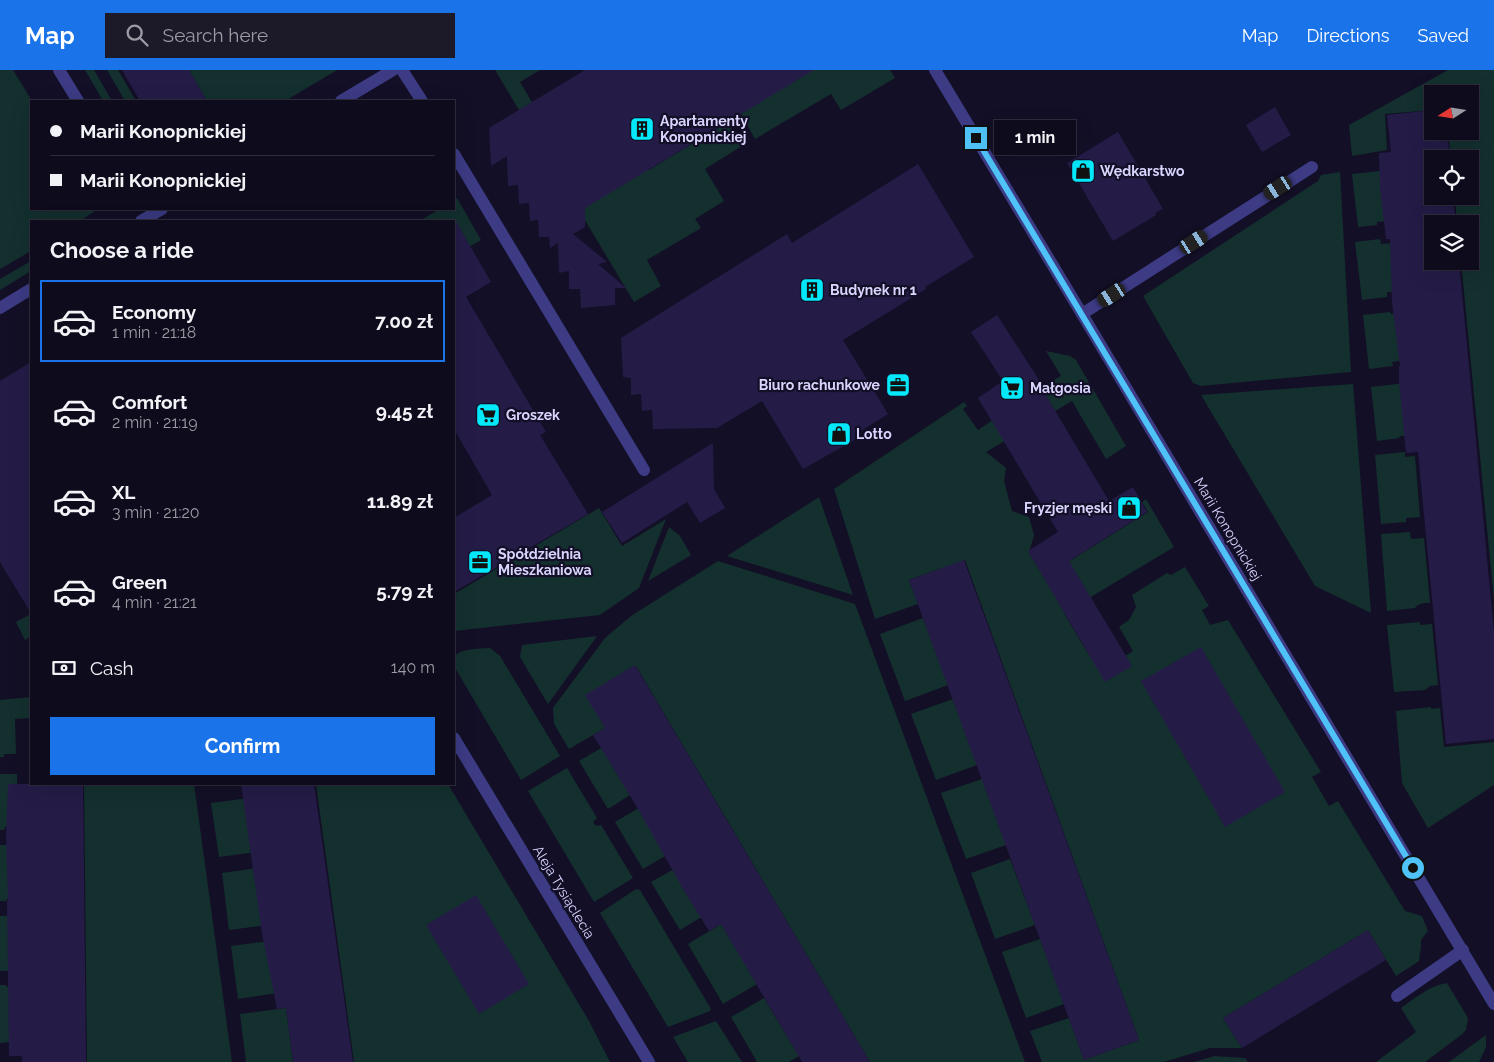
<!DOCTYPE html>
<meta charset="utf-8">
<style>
body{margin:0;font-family:Raleway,sans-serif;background:#1c1929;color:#f1f3f6;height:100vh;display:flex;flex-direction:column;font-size:19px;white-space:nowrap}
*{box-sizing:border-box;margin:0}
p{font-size:16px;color:#9b9ba3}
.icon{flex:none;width:28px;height:28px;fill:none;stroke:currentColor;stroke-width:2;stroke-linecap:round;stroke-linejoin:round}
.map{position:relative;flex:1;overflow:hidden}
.sheet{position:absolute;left:30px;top:150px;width:425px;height:565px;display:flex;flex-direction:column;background:#0e0b1c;border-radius:0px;box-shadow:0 5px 20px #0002,0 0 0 1px #2e2b3b}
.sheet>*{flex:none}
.guide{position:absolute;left:30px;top:30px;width:425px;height:110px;border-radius:0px;box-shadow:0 5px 20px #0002,0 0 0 1px #2e2b3b;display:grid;align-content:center;height:110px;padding:0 20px;background:#0e0b1c}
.needle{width:32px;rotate:258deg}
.buttons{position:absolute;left:1424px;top:15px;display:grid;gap:10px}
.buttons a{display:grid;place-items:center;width:55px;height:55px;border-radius:0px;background:#0e0b1c;box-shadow:0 5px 20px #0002,0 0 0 1px #2e2b3b;font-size:25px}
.end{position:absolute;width:22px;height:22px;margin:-11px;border:6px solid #4fc3f7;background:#111;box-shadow:0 0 0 2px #111}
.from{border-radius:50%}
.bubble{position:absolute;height:35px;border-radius:0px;background:#0e0b1c;box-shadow:0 5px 20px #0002,0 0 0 1px #2e2b3b;font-size:16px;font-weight:700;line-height:35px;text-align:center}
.car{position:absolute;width:15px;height:30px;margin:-15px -8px;border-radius:6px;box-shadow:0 0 4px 1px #0007;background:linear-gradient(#222 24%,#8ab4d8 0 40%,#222 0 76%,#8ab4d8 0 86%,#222 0)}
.guide b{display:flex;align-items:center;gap:18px;height:48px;font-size:19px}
.guide b+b{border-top:1px solid #2e2b3b}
.guide i{width:12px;height:12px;background:#f1f3f6}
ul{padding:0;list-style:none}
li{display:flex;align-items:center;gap:15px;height:82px;margin:0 10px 8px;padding:0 10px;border:2px solid transparent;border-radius:0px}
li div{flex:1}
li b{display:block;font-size:19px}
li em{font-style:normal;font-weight:700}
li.on{border-color:#1a73e8}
li>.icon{width:45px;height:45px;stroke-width:1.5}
h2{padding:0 20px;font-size:22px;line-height:60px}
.pay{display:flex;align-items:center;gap:12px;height:55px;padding:0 20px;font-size:19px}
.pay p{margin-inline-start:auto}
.button{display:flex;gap:10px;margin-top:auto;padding:10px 20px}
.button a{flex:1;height:58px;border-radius:0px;background:#1a73e8;color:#fff;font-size:20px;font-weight:700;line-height:58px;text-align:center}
header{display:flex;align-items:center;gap:30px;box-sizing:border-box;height:70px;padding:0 25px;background:#1a73e8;color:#fff}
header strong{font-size:24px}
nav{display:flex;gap:28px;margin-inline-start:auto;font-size:18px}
.search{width:350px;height:45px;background:#1c1929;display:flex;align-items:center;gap:12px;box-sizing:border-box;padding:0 18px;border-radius:0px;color:#9b9ba3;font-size:19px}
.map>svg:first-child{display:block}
.green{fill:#13302e}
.building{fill:#241c47}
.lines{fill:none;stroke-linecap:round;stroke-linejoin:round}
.minor{stroke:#3c3b84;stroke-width:12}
.route{stroke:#4fc3f7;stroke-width:6}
.labels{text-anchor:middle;stroke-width:4.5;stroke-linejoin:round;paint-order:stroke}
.poi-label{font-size:14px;font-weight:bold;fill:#d9d5fe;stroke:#130f26;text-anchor:start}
.street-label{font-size:14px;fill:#d9d5fe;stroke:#130f26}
</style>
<header>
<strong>Map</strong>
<div class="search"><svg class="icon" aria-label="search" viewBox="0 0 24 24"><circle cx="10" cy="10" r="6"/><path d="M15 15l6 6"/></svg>Search here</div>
<nav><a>Map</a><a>Directions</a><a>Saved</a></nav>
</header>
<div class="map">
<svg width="1494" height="992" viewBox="0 0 1494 992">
<rect width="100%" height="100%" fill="#130f26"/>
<g class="green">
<polygon points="0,0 13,0 32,31 31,139 98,139 80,151 31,151 31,181 0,199"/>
<polygon points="85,0 94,0 112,31 103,31"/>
<polygon points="107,0 118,0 136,31 125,31"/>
<polygon points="189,0 337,0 285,31 207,31"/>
<polygon points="495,0 540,0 520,12 556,73 649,100 728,52 742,76 705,99 724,131 695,149 701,158 647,190 661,216 634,232"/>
<polygon points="796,0 890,0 895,8 841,40 831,24 755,69 741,44 743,43 737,35 755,35 788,15"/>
<polygon points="1448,0 1494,0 1494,530 1461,191 1470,191 1470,154 1457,154 1455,126 1470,126 1470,89 1451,89 1448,61 1470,61 1470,24 1432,24 1432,40 1385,44 1387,80 1352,86 1349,55"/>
<polygon points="1388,100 1393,150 1377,152 1377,155 1358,157 1352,104"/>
<polygon points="1340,102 1351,302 1201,316 1193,313 1143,226 1318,111 1321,105"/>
<polygon points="457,128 481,170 454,186 454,151 419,151 440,139 454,139 454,130"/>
<polygon points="1380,169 1381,174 1395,173 1400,221 1387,222 1387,227 1362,230 1355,172"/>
<polygon points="31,191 31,201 0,220 0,209"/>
<polygon points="1390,242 1391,244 1399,243 1405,290 1392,292 1393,296 1369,299 1363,245"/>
<polygon points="1046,281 1070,286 1076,290 1126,376 1106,389 1072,331 986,382 1006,398 1004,411 1012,441 1029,447 1034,465 1029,483 1044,507 1148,442 1142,432 1146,429 1174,477 1064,543 1090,587 1105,589 1122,602 1125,600 1120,589 1133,581 1119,557 1129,550 1136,537 1132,525 1167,503 1171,505 1185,497 1209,536 1202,540 1210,555 1228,550 1321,702 1312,707 1329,736 1338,731 1405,841 1422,846 1428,861 1421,870 1421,876 1419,891 1396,906 1368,860 1223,948 1242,978 1210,978 1164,992 1042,992 1030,961 1069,948 1084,990 1139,970 965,490 909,510 918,534 875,549 834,419 964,332 967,336 963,339 978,360 1047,314 1061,306"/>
<polygon points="1406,313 1412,365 1400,366 1399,368 1377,371 1371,317"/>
<polygon points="1353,314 1371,543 1315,516 1201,325"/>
<polygon points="1405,382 1405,387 1415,386 1420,447 1406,448 1406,452 1381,454 1375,385"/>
<polygon points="819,427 853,525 727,486"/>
<polygon points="599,438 622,476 666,449 639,518 600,545 454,561 454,524"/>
<polygon points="669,457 680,466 691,485 648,511"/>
<path d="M 1410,462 L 1411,469 L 1424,468 L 1430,533 C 1424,533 1418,533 1415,538 L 1387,541 L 1381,464 Z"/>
<polygon points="718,491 855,534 1025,992 870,992 636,596 586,625 605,658 569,679 554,654 553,638 605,568 631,546"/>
<polygon points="31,535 31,566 25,570 16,552 31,544 27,537"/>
<polygon points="923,548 948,615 905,631 880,564"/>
<polygon points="1420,552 1420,555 1432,554 1438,615 1430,616 1425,620 1394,622 1387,555"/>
<polygon points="597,566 548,634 520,587 522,575"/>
<path d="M 490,578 L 500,586 L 560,686 L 521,710 L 454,596 L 454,586 C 463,578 478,579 490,578 Z"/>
<polygon points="31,627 31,648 15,649 16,684 4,684 4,687 0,687 0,630"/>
<polygon points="953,629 977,695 936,710 911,644"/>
<polygon points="1431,637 1431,639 1440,638 1444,677 1494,672 1494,715 1428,758 1402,713 1396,641"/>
<polygon points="613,671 641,718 608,739 579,691"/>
<polygon points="567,698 597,748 593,752 596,756 601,755 633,808 594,832 528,721"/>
<polygon points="0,704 17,704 17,757 5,757 4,760 0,760"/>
<polygon points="982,709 1006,775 966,789 941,723"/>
<polygon points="84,714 194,714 232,992 87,992"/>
<polygon points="316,714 448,714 589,951 610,992 354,992"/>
<polygon points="256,727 264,781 219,787 211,733"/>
<polygon points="649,732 677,779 643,799 615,752"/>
<polygon points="0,775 18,775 18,829 7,829 6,831 0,831"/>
<polygon points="1010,789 1035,855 995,869 971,803"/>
<polygon points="685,793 713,840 680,860 651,812"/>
<polygon points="266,797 274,854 229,860 222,803"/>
<polygon points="636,819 640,820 711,939 710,941 668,957 600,843"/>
<polygon points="18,845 19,901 0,901 0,846"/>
<polygon points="721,854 757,914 723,934 688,874"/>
<polygon points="1040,869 1064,934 1026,948 1002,882"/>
<polygon points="277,870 284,922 238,929 231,876"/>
<path d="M 1447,913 L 1468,948 L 1466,960 L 1461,965 L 1425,992 L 1376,992 L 1416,962 L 1401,938 C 1415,928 1429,916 1447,913 Z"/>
<polygon points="0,915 6,915 7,917 20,917 20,971 0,973"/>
<polygon points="764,928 799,986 789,992 757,992 731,947"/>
<polygon points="286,938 293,992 246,992 240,944"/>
<polygon points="716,951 742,992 688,992 673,967"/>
<polygon points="1486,965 1486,977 1479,992 1449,992"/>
<polygon points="1214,986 1245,988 1248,992 1194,992"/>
</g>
<g class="building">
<polygon points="122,0 189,0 207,31 140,31"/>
<polygon points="585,0 814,0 585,138 585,157 573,164 607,192 598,194 626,218 615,218 615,235 581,238 580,219 569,219 569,201 559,203 558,173 550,178 549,167 539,167 538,150 530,151 529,133 519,134 518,115 508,116 507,86 491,96 489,58"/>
<polygon points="1275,37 1291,65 1262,82 1246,55"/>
<polygon points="1432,40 1432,61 1447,61 1450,89 1432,89 1432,126 1453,126 1456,154 1432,154 1432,191 1459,191 1494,563 1494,669 1446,674 1418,382 1406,383 1399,312 1399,297 1400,296 1392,233 1390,169 1386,169 1380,118 1379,83 1391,82 1387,45"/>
<polygon points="1118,62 1163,139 1155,143 1156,145 1113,171 1067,93"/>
<polygon points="918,94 974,187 925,217 926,219 843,270 888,344 856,364 858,368 803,399 762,331 717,358 653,359 652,340 642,341 641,324 631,325 631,308 623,307 621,268 787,164 792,173"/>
<polygon points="454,148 491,212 466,227 546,362 540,365 588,444 454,522 454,448 492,425 454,359"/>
<polygon points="997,245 1043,316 1041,317 1109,431 1133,417 1147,442 1069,491 1132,596 1105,612 1028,481 1058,462 978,328 1003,311 971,262"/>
<polygon points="31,292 31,543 0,492 0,311"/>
<polygon points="713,373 714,419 725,438 700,453 687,432 622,473 602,442"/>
<polygon points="964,490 1139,970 1084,990 909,510"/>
<polygon points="1201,577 1285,722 1225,757 1141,611"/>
<polygon points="635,595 870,992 802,992 721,854 709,861 683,819 638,739 593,665 605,658 585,625"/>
<polygon points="8,714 83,714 86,992 22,992 22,986 9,986 7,830 8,830 6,767"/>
<polygon points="241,714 314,714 353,992 293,992 286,938 277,939 262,864"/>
<polygon points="476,825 529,914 479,944 426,855"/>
<polygon points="1368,860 1386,890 1242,978 1223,948"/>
</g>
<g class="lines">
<g class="minor">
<polyline points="59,0 78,31"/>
<polyline points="402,0 422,31"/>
<polyline points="935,0 1082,244 1494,934"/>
<polyline points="341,31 393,0"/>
<polyline points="454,84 644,400"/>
<polyline points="141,151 162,139"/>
<polyline points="0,238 31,219"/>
<polyline points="1082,244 1312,97"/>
<polyline points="454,668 649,992"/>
<polyline points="1397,926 1463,880"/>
</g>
</g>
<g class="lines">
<polyline class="route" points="976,68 1413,798"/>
</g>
<defs>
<symbol id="building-square" viewBox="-11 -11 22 22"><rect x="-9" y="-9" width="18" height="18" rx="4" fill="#04e8fb" stroke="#130f26"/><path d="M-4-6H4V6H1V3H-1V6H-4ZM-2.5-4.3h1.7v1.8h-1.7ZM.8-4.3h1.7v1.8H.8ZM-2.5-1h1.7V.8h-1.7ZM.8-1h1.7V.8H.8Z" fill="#111"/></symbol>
<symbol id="shop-square" viewBox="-11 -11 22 22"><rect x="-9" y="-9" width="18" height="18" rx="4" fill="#04e8fb" stroke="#130f26"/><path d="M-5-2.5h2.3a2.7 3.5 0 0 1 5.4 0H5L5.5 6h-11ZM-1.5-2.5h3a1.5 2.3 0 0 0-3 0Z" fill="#111"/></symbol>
<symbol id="office-square" viewBox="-11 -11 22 22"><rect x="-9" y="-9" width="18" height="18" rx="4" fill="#04e8fb" stroke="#130f26"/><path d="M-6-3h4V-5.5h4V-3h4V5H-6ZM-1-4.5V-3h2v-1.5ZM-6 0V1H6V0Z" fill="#111"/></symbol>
<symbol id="supermarket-square" viewBox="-11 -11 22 22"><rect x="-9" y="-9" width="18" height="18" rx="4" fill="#04e8fb" stroke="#130f26"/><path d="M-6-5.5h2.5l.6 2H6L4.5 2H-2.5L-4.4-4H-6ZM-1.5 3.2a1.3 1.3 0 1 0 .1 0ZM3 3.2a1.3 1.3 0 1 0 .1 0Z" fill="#111"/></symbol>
</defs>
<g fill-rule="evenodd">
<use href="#building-square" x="628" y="45" width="28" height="28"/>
<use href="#shop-square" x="1069" y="87" width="28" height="28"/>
<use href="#building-square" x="798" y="206" width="28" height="28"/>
<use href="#office-square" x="884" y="301" width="28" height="28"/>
<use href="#supermarket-square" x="998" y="304" width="28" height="28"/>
<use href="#supermarket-square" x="474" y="331" width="28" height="28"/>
<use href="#shop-square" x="825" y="350" width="28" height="28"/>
<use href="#shop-square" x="1115" y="424" width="28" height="28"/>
<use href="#office-square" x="466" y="478" width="28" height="28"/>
</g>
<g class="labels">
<g class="poi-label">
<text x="660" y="56">Apartamenty<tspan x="660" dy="16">Konopnickiej</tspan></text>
<text x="1100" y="106">Wędkarstwo</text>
<text x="830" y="225">Budynek nr 1</text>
<text x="880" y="320" text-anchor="end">Biuro rachunkowe</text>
<text x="1030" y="323">Małgosia</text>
<text x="506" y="350">Groszek</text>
<text x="856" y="369">Lotto</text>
<text x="1112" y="443" text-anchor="end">Fryzjer męski</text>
<text x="498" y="489">Spółdzielnia<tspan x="498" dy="16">Mieszkaniowa</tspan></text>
</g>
<g class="street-label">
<text transform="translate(1228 459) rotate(59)" y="5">Marii Konopnickiej</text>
<text transform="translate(564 822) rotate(59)" y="5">Aleja Tysiąclecia</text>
</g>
</g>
</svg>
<div class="buttons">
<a><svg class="needle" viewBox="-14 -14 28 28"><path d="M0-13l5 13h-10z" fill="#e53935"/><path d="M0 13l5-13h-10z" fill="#9b9ba3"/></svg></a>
<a><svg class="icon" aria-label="locate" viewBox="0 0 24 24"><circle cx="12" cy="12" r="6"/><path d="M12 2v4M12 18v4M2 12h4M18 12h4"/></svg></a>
<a><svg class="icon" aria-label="layers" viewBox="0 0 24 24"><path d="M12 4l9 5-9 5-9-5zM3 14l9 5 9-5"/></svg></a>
</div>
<i class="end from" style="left:1413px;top:798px"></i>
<i class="end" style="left:976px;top:68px"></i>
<div class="bubble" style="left:994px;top:50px;width:82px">1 min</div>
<i class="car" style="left:1278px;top:118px;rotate:238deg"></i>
<i class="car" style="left:1194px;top:172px;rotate:57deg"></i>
<i class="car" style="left:1112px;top:225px;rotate:238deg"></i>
<div class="guide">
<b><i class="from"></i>Marii Konopnickiej</b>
<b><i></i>Marii Konopnickiej</b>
</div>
<section class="sheet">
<h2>Choose a ride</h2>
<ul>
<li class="on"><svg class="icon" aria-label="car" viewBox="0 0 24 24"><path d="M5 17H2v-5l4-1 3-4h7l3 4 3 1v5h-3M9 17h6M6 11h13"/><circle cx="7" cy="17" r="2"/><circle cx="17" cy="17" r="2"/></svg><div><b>Economy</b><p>1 min · 21:18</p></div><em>7.00 zł</em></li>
<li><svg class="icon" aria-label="car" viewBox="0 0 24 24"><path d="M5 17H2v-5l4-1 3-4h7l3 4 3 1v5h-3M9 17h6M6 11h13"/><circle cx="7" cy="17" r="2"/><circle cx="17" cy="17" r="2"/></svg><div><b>Comfort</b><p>2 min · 21:19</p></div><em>9.45 zł</em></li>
<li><svg class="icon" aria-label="car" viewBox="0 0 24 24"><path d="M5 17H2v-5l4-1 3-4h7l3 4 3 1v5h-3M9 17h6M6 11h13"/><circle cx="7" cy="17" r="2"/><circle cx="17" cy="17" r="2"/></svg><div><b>XL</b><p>3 min · 21:20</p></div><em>11.89 zł</em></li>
<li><svg class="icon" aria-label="car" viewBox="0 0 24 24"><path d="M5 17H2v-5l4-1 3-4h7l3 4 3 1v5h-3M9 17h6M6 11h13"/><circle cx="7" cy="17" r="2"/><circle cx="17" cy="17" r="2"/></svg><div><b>Green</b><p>4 min · 21:21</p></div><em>5.79 zł</em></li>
</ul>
<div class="pay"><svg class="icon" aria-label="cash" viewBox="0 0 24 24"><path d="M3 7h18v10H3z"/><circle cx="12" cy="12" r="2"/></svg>Cash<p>140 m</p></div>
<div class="button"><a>Confirm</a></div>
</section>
</div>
